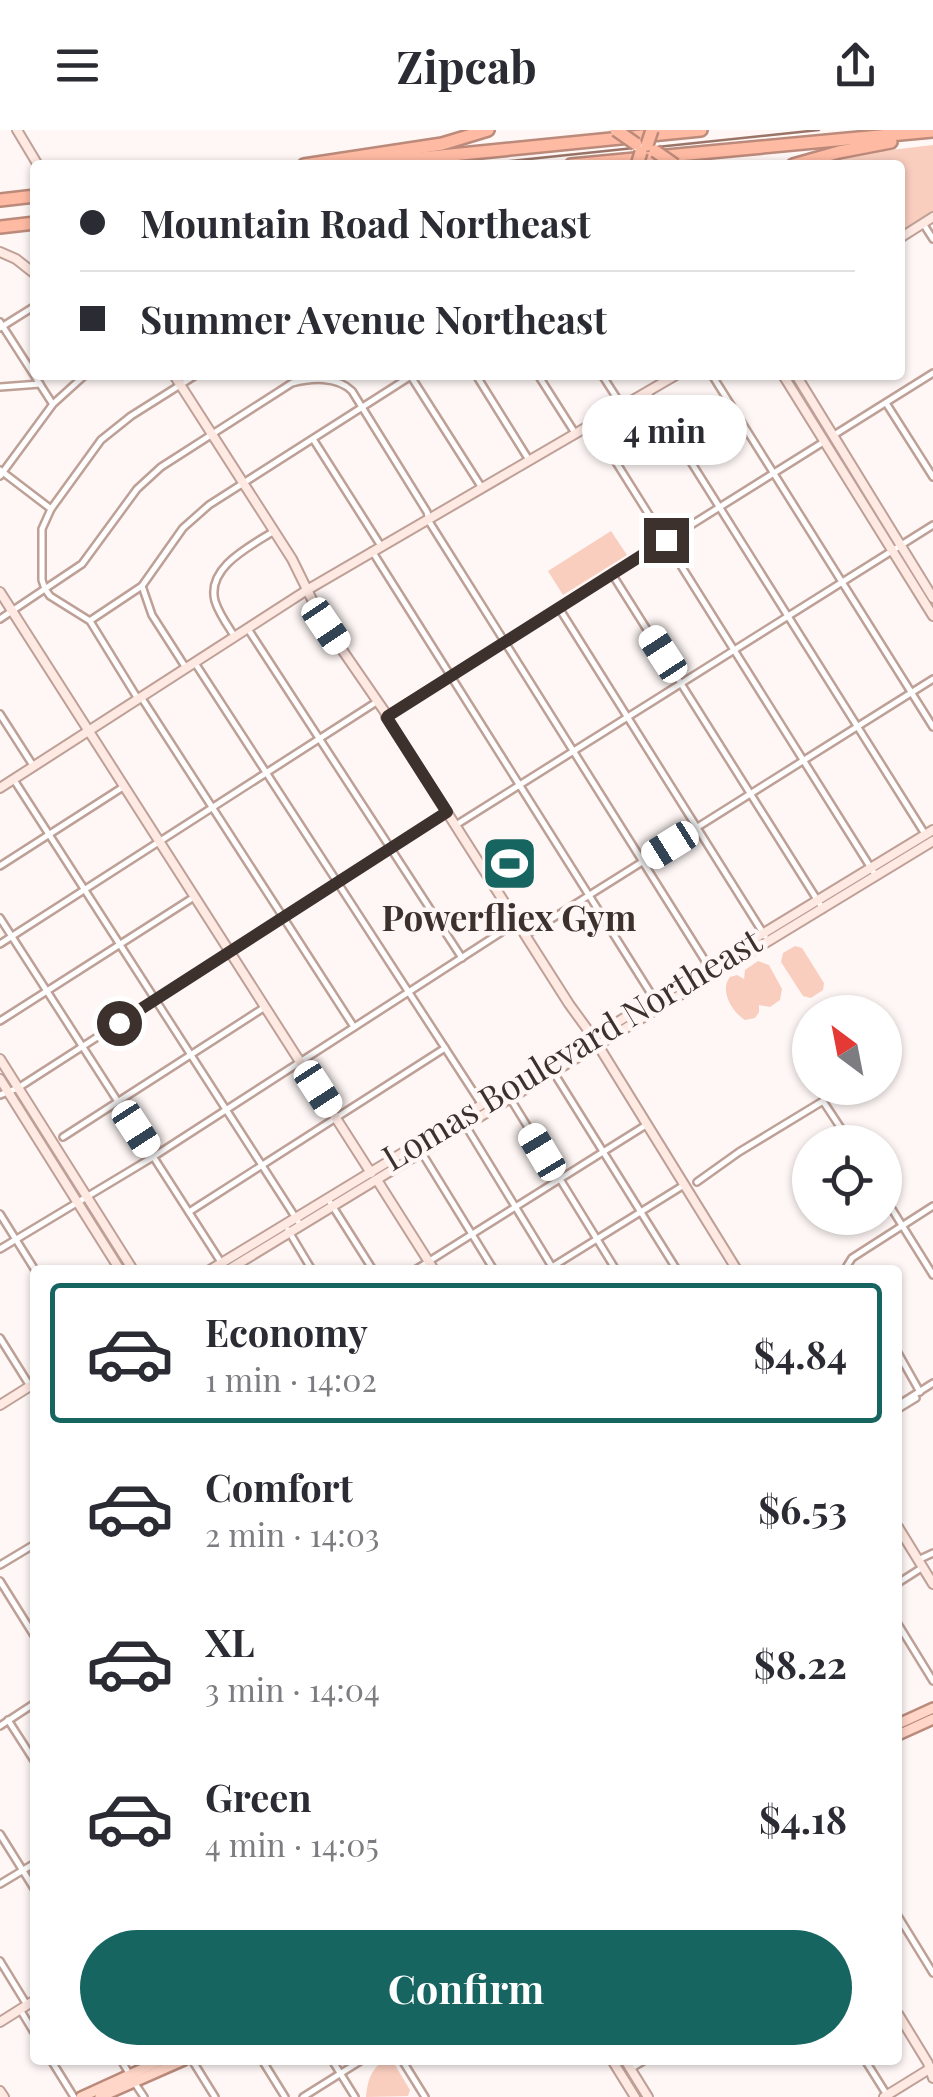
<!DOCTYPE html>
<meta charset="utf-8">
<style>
body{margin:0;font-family:"Playfair Display",serif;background:#f2f2f3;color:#2b2b33;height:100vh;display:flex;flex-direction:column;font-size:38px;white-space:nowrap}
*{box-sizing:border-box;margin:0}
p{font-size:32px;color:#7c7c81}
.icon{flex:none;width:55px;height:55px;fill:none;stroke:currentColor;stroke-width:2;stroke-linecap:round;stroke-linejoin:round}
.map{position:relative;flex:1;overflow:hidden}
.sheet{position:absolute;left:30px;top:1135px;width:872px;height:800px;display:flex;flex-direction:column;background:#fff;border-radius:10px;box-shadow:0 2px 8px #0004}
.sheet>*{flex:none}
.top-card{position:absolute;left:30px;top:30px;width:875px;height:220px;border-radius:10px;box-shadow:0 2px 8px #0004;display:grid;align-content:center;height:220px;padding:0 50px;background:#fff}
.needle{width:65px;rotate:328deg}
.tools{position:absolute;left:792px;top:865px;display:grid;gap:20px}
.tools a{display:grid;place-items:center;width:110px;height:110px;border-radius:50%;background:#fff;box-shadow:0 2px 8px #0004;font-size:50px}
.end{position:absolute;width:45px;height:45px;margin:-22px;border:12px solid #3d312d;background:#fff;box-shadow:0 0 0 5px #fff}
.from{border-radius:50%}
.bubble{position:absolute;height:70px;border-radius:35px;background:#fff;box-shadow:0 2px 8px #0004;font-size:32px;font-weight:700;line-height:70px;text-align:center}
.car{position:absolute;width:30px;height:60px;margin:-30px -15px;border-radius:12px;box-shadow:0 0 8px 2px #0007;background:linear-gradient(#fff 24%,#345 0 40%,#fff 0 76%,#345 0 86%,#fff 0)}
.top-card b{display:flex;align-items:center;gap:35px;height:95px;font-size:38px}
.top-card b+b{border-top:2px solid #e1e1e2}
.top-card i{width:25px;height:25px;background:#2b2b33}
ul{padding:18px 0 0;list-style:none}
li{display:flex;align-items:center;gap:30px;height:140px;margin:0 20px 15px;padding:0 30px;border:5px solid transparent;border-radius:10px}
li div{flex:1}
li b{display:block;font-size:38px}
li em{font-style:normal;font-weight:700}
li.active{border-color:#176560}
li>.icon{width:90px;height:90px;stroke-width:1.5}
.cta{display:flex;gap:20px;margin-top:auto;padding:20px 50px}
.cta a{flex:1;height:115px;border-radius:60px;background:#176560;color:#fff;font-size:40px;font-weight:700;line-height:115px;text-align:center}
header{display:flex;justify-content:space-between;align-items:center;height:130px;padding:0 50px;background:#fff;font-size:45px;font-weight:700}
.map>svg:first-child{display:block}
.green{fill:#f9cebf}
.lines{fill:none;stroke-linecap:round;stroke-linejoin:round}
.stream{stroke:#997467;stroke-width:2.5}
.street-casing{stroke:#bea097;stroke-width:10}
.secondary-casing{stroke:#bea097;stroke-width:12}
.primary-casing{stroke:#bb8a7a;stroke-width:14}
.highway-casing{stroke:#bb8a7a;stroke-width:16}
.street{stroke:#fff;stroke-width:5}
.secondary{stroke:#ffeae3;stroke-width:8}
.primary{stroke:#ffd6c8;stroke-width:9}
.highway{stroke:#ffbaa3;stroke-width:11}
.highway-bridge-casing{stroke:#bb8a7a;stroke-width:16;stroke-linecap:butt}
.highway-bridge{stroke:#ffbaa3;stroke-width:11}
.route{stroke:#3d312d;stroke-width:12}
.labels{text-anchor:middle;stroke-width:9;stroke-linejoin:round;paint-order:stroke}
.poi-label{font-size:35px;font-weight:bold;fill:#3d312d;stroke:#fef7f5}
.street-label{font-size:35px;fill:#3d312d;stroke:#fef7f5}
</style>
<header><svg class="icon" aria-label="menu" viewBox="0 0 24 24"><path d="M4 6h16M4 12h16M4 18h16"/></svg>Zipcab<svg class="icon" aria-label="share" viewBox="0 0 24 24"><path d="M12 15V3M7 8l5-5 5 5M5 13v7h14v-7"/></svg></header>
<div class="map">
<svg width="933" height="1967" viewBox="0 0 933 1967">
<rect width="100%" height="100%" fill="#fef7f5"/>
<g class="green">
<polygon points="933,15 933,81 900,102 900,35 817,35 865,23"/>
<polygon points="611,401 627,425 563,465 548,441"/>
<polygon points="795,816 802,818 824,853 823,860 811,868 803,866 781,832 783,823"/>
<path d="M 758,831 L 769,835 L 782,859 L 780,870 L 770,877 L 759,875 L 759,882 L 755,888 L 745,890 C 732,882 719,860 730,847 L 737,845 L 744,849 L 745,840 Z"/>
<path d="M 384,1930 L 392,1930 L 410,1960 L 408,1966 L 366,1967 C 367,1952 371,1939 384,1930 Z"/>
</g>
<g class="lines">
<g class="stream">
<polyline points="657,17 819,0"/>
<polyline points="471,35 634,18"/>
</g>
<defs>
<g id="street">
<polyline points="924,95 933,109"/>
<polyline points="0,192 52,273"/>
<polyline points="0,198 35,176"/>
<polyline points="410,245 482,358"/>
<polyline points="476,245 529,330"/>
<polyline points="538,245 575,303"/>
<polyline points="602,245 622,276"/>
<polyline points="712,245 933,597"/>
<polyline points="0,257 40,254"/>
<polyline points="647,262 925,704"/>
<polyline points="886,273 933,347"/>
<polyline points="592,294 876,746"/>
<polyline points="834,305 933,243"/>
<polyline points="313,309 381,416"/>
<polyline points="0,340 51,379"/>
<polyline points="0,346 53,274 85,245"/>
<polyline points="372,421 660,878"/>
<polyline points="612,444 823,779"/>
<polyline points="142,456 152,485 186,538"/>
<polyline points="559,478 765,806"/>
<path d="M 0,489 L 82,434 L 137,359 L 161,337 L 292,253 C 311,248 337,246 352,261 L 427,382 L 430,393 L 709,837"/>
<polyline points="91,490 142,456 183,398 209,375 411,246"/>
<polyline points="248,499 462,828"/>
<path d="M 235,507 C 228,496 219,484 215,471 C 206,437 251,416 274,401"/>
<polyline points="195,533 482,975"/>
<polyline points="141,567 354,897"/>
<polyline points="138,569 90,491 50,466 45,459 42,450 42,399 51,379 101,310 131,286 196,245"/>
<polyline points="0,584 34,637"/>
<polyline points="385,587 825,311"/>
<polyline points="14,650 301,1096"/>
<polyline points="456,695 933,395"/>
<polyline points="0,736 123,657"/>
<polyline points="0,788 226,1140"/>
<polyline points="526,805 933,549"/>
<polyline points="0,814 378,571"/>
<polyline points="0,891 194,767"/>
<polyline points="554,943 677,1140"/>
<polyline points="0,965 18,958 447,682"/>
<polyline points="510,968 616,1140"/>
<polyline points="461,988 554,1140"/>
<polyline points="63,1007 265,877"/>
<polyline points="417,1015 494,1140"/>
<polyline points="697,1052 739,1022 823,971 850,1012"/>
<polyline points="885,1068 933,1145"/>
<polyline points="328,1069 373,1140"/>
<polyline points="189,1082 445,918"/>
<polyline points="0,1084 35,1140"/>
<polyline points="288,1100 312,1140"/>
<polyline points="0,1119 153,1027 517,792"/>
<polyline points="847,1136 852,1128 933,1076"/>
<polyline points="415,1140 646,995"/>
<polyline points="547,1140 684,1055"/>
<polyline points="0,1208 30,1256"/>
<polyline points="898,1223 920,1262"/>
<polyline points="898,1275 933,1253"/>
<polyline points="898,1279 916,1268"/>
<polyline points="918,1430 933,1423"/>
<polyline points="0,1435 35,1414"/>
<polyline points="0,1451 35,1507"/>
<polyline points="898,1453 923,1437"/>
<polyline points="898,1494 933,1551"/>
<polyline points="8,1590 35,1632"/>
<polyline points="0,1596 35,1573"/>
<polyline points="0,1704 35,1760"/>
<polyline points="0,1754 35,1733"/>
<polyline points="898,1786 933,1843"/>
<polyline points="0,1831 27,1875"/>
<polyline points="21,1881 35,1904"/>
<polyline points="51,1930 74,1967"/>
<polyline points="121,1930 130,1945"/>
<polyline points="192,1930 215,1967"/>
<polyline points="262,1930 285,1967"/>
<polyline points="332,1930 355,1967"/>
<polyline points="402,1930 425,1967"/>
<polyline points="865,1930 887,1965"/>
<polyline points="630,1939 645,1930"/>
<polyline points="134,1952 144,1967"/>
<polyline points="303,1967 362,1930"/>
</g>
<g id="secondary">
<polyline points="17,0 38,35"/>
<polyline points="900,108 933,87"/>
<polyline points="0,122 16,129 35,144"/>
<polyline points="174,245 292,429 323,492 387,585 387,588 569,874 593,907 737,1140"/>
<polyline points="783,245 933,486"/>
<polyline points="796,245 933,468"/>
<polyline points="0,462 371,1043"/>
<polyline points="0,658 307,460 676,245"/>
<polyline points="0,929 133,1140"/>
<polyline points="0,949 120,1140"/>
<polyline points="377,1050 434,1140"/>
<polyline points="210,1140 933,700"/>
<polyline points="228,1140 933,711"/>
<polyline points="0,1275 35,1253"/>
<polyline points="898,1397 933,1454"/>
<polyline points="898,1884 928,1933 933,1948"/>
<polyline points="0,1892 35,1870"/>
<polyline points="612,1930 635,1967"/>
<polyline points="625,1930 648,1967"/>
<polyline points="0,1961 4,1967"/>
<polyline points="884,1967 931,1938"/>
</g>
<g id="primary">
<polyline points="898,1594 933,1578"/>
<polyline points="898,1605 933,1589"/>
<polyline points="81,1967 162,1930"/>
<polyline points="100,1967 184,1930"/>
</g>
<g id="highway">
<polyline points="304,35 442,14 488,0"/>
<polyline points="351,35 701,0"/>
<polyline points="571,35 933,1"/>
<polyline points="793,35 839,22 891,12"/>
<polyline points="0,70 35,66"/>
<polyline points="0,97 35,93"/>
</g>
</defs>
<use href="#street" class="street-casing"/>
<use href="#secondary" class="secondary-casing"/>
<use href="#primary" class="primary-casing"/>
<use href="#highway" class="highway-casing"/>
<use href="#street" class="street"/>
<use href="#secondary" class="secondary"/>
<use href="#primary" class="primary"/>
<use href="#highway" class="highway"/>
<defs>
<g id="highway-bridge">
<polyline points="616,0 636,14"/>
<polyline points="647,15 652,0"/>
<polyline points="655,21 675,35"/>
<polyline points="637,35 641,22"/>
</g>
</defs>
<use href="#highway-bridge" class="highway-bridge-casing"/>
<use href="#highway-bridge" class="highway-bridge"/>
</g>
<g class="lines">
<polyline class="route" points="119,893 447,682 387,588 388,586 666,410"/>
</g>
<defs>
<symbol id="stadium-square" viewBox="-11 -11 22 22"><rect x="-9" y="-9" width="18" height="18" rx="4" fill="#176560" stroke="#fef7f5"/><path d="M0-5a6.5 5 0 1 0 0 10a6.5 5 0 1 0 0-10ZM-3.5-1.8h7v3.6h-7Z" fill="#fff"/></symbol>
</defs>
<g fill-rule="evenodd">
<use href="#stadium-square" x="478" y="702" width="63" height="63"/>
</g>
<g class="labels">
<g class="poi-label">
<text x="509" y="801">Powerfliex Gym</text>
</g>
<g class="street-label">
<text transform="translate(572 920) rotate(-31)" y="12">Lomas Boulevard Northeast</text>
</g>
</g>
</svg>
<div class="tools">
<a><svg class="needle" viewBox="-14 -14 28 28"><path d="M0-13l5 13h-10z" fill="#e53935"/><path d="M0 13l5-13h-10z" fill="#7c7c81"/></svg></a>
<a><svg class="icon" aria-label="locate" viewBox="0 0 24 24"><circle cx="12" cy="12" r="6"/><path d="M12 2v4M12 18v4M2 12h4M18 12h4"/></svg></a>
</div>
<i class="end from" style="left:119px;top:893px"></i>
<i class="end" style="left:666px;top:410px"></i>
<div class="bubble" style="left:582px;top:265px;width:165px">4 min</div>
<i class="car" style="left:326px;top:496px;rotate:146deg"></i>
<i class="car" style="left:663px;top:524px;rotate:327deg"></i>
<i class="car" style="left:670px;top:715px;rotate:238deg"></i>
<i class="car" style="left:318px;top:959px;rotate:147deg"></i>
<i class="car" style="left:136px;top:999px;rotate:147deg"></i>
<i class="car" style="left:542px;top:1022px;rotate:329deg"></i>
<div class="top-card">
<b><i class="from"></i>Mountain Road Northeast</b>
<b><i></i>Summer Avenue Northeast</b>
</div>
<section class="sheet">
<ul>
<li class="active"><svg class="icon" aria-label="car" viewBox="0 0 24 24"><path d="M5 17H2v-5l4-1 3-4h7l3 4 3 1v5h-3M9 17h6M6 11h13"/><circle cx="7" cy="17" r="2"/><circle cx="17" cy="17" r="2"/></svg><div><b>Economy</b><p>1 min · 14:02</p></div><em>$4.84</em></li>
<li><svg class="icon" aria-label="car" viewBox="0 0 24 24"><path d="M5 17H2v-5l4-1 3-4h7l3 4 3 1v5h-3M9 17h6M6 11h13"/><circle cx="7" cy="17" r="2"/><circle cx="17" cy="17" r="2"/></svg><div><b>Comfort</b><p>2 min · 14:03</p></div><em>$6.53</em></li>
<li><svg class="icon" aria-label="car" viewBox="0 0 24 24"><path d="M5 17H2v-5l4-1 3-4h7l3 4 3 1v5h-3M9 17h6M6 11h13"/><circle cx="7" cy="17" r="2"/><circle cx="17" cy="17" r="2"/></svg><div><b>XL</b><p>3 min · 14:04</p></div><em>$8.22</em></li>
<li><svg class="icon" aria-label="car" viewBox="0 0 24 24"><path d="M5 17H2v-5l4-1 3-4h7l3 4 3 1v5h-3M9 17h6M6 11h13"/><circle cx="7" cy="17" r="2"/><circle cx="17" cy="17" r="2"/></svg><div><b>Green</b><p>4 min · 14:05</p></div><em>$4.18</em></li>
</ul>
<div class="cta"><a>Confirm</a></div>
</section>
</div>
